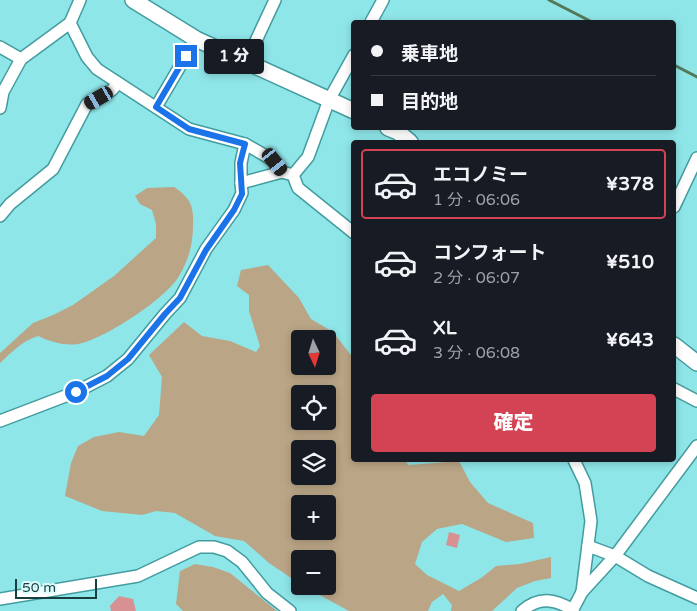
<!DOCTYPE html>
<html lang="ja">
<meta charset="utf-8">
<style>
body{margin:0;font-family:"Varela Round","Noto Sans JP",sans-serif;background:#242831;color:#f1f3f6;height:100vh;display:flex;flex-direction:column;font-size:19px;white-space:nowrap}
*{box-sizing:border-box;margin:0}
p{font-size:16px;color:#9ea1a6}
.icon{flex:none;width:28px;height:28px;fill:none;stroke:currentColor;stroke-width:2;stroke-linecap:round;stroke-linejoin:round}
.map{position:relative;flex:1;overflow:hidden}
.details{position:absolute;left:351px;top:140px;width:325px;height:322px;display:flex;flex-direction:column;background:#171b24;border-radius:5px;box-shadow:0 2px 8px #0003}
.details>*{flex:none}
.banner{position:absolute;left:351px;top:20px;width:325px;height:110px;border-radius:5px;box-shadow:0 2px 8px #0003;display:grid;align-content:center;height:110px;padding:0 20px;background:#171b24}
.needle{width:32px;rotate:176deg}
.buttons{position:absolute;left:291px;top:330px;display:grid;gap:10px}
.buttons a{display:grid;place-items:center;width:45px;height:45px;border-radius:5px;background:#171b24;box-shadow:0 2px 8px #0003;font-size:25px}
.scale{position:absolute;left:15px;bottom:12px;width:82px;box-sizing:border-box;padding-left:5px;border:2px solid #183e3f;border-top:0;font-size:14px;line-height:18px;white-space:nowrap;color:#183e3f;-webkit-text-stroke:4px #dcfdfe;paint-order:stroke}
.end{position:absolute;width:22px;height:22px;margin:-11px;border:6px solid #1a73e8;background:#fff;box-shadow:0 0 0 2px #fff}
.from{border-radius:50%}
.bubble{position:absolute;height:35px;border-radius:5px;background:#171b24;box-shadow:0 2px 8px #0003;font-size:16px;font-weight:800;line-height:35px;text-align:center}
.car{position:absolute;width:15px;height:30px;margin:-15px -8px;border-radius:6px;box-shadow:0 0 4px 1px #0007;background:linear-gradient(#222 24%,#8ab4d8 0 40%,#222 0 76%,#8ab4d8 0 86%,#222 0)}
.banner b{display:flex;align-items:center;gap:18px;height:48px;font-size:19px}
.banner b+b{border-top:1px solid #363941}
.banner i{width:12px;height:12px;background:#f1f3f6}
ul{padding:9px 0 0;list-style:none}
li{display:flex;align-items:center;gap:15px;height:70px;margin:0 10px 8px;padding:0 10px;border:2px solid transparent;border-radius:5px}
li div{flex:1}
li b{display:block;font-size:19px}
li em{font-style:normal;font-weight:800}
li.on{border-color:#d44353}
li>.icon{width:45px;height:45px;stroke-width:1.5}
.primary-button{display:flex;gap:10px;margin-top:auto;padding:10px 20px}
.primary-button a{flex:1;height:58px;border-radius:5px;background:#d44353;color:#fff;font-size:20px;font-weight:800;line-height:58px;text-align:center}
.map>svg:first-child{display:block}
.green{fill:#baa586;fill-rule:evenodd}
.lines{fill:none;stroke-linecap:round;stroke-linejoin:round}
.stream{stroke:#547958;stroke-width:3}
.building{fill:#d79192}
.minor-casing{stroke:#439c9f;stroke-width:14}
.secondary-casing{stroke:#439c9f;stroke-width:18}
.minor{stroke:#fff;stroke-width:11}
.secondary{stroke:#fff;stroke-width:15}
.route{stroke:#1a73e8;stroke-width:6}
</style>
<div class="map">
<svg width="697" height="611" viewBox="0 0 697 611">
<rect width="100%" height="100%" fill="#8fe6e9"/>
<g class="green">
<path d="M 174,187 C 190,198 194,205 193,225 C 193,244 189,259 179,276 C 167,298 103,340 78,344 C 64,346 51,342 38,336 C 22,341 12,352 0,363 L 0,353 L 33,323 L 53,315 L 73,305 L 114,276 L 156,238 L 156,224 L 152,210 L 140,204 L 135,196 L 147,188 Z"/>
<path d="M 268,265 L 299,298 L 311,319 L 333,332 L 354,359 L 354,460 L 404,460 L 409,465 L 459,461 L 470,482 L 488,503 L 533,523 L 534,538 L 506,542 L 462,524 L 437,529 L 422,542 L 415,564 L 427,575 L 459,591 L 481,578 L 496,566 L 520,564 L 551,557 L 551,578 L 535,581 L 517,588 L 492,611 L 451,611 L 452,605 L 443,594 L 432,602 L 428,611 L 349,611 L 303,586 L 328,586 L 328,559 L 300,559 L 300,584 L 269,563 L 244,541 L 215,536 L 175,513 L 156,511 L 142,515 L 102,511 L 65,496 L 71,463 L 78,446 L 94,437 L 119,432 L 144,436 L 159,415 L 162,377 L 149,355 L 184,322 L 202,336 L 230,341 L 256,352 L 260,346 L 249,311 L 249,295 L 237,286 L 241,270 ZM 300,339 L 328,339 L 328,366 L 300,366 ZM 300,394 L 328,394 L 328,421 L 300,421 ZM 300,449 L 328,449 L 328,476 L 300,476 ZM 300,504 L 328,504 L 328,531 L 300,531 Z"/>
<polygon points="195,564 213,567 230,573 277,611 183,611 176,604 180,571"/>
</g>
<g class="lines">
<g class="stream">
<polyline points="549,0 592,22"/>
<polyline points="674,65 697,77"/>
</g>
</g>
<g class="building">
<polygon points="449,532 460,535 457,548 446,545"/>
<polygon points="119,596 133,599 136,611 111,611 110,606"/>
</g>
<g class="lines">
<defs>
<g id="minor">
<polyline points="371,22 383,0"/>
<polyline points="70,23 87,57 97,69 189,129 245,144 266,156 275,162 282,172 293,175 298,188 354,233"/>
<polyline points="0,47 21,59"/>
<polyline points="246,62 275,0"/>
<polyline points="156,107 196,39"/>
<polyline points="0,108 3,92 21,59 70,23 80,0"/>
<polyline points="293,175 308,157 329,100 354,55"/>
<polyline points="241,183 241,163 245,144"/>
<polyline points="674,207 697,158"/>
<polyline points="0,216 10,204 53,169 87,104 112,90 118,83"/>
<polyline points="674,389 697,401"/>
<polyline points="0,421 76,392 107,376 128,359 165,314 180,298 206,249 234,210 242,193 241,183 282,172"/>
<polyline points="574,460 585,483 591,521 582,592"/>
<polyline points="588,546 615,556 648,576 697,598"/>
<polyline points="0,599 138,576 199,547 214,547 227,551 242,562 267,593 290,611"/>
<path d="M 522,611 C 539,596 555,599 573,610"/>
<polyline points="572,611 582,592 615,556 697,446"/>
</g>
<g id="secondary">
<polyline points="133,0 196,39 354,111"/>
<polyline points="388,128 398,132 410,142"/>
<polyline points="674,345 697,363"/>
</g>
</defs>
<use href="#minor" class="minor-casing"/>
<use href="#secondary" class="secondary-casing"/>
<use href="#minor" class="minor"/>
<use href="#secondary" class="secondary"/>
</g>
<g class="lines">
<polyline class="route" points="76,392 107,376 128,359 165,314 180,298 206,250 234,210 242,194 240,163 245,144 189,129 156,107 186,56"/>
</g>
</svg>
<div class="buttons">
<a><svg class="needle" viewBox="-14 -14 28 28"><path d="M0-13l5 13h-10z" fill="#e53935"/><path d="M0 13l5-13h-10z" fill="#9ea1a6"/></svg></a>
<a><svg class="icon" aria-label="locate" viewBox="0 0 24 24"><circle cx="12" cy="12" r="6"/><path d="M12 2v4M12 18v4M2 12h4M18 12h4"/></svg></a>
<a><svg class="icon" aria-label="layers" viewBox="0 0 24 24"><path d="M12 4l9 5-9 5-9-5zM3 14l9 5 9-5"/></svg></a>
<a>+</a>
<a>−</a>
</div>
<div class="scale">50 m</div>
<i class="end from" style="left:76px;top:392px"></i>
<i class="end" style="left:186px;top:56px"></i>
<div class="bubble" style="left:204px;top:39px;width:60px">1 分</div>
<i class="car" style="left:99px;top:98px;rotate:240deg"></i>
<i class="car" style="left:275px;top:162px;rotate:142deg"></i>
<div class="banner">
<b><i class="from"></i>乗車地</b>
<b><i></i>目的地</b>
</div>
<section class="details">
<ul>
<li class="on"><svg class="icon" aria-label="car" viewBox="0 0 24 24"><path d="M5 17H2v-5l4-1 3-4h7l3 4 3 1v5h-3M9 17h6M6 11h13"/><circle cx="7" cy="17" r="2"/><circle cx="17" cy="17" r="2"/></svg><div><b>エコノミー</b><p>1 分 · 06:06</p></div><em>¥378</em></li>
<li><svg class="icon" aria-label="car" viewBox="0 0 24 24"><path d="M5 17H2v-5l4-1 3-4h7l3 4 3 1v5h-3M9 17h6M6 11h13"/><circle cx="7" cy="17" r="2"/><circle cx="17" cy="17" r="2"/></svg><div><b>コンフォート</b><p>2 分 · 06:07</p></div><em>¥510</em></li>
<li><svg class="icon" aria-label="car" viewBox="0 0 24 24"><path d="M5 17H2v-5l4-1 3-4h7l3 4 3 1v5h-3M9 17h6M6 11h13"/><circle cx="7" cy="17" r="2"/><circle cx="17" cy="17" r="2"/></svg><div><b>XL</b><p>3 分 · 06:08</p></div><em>¥643</em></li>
</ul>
<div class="primary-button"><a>確定</a></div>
</section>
</div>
